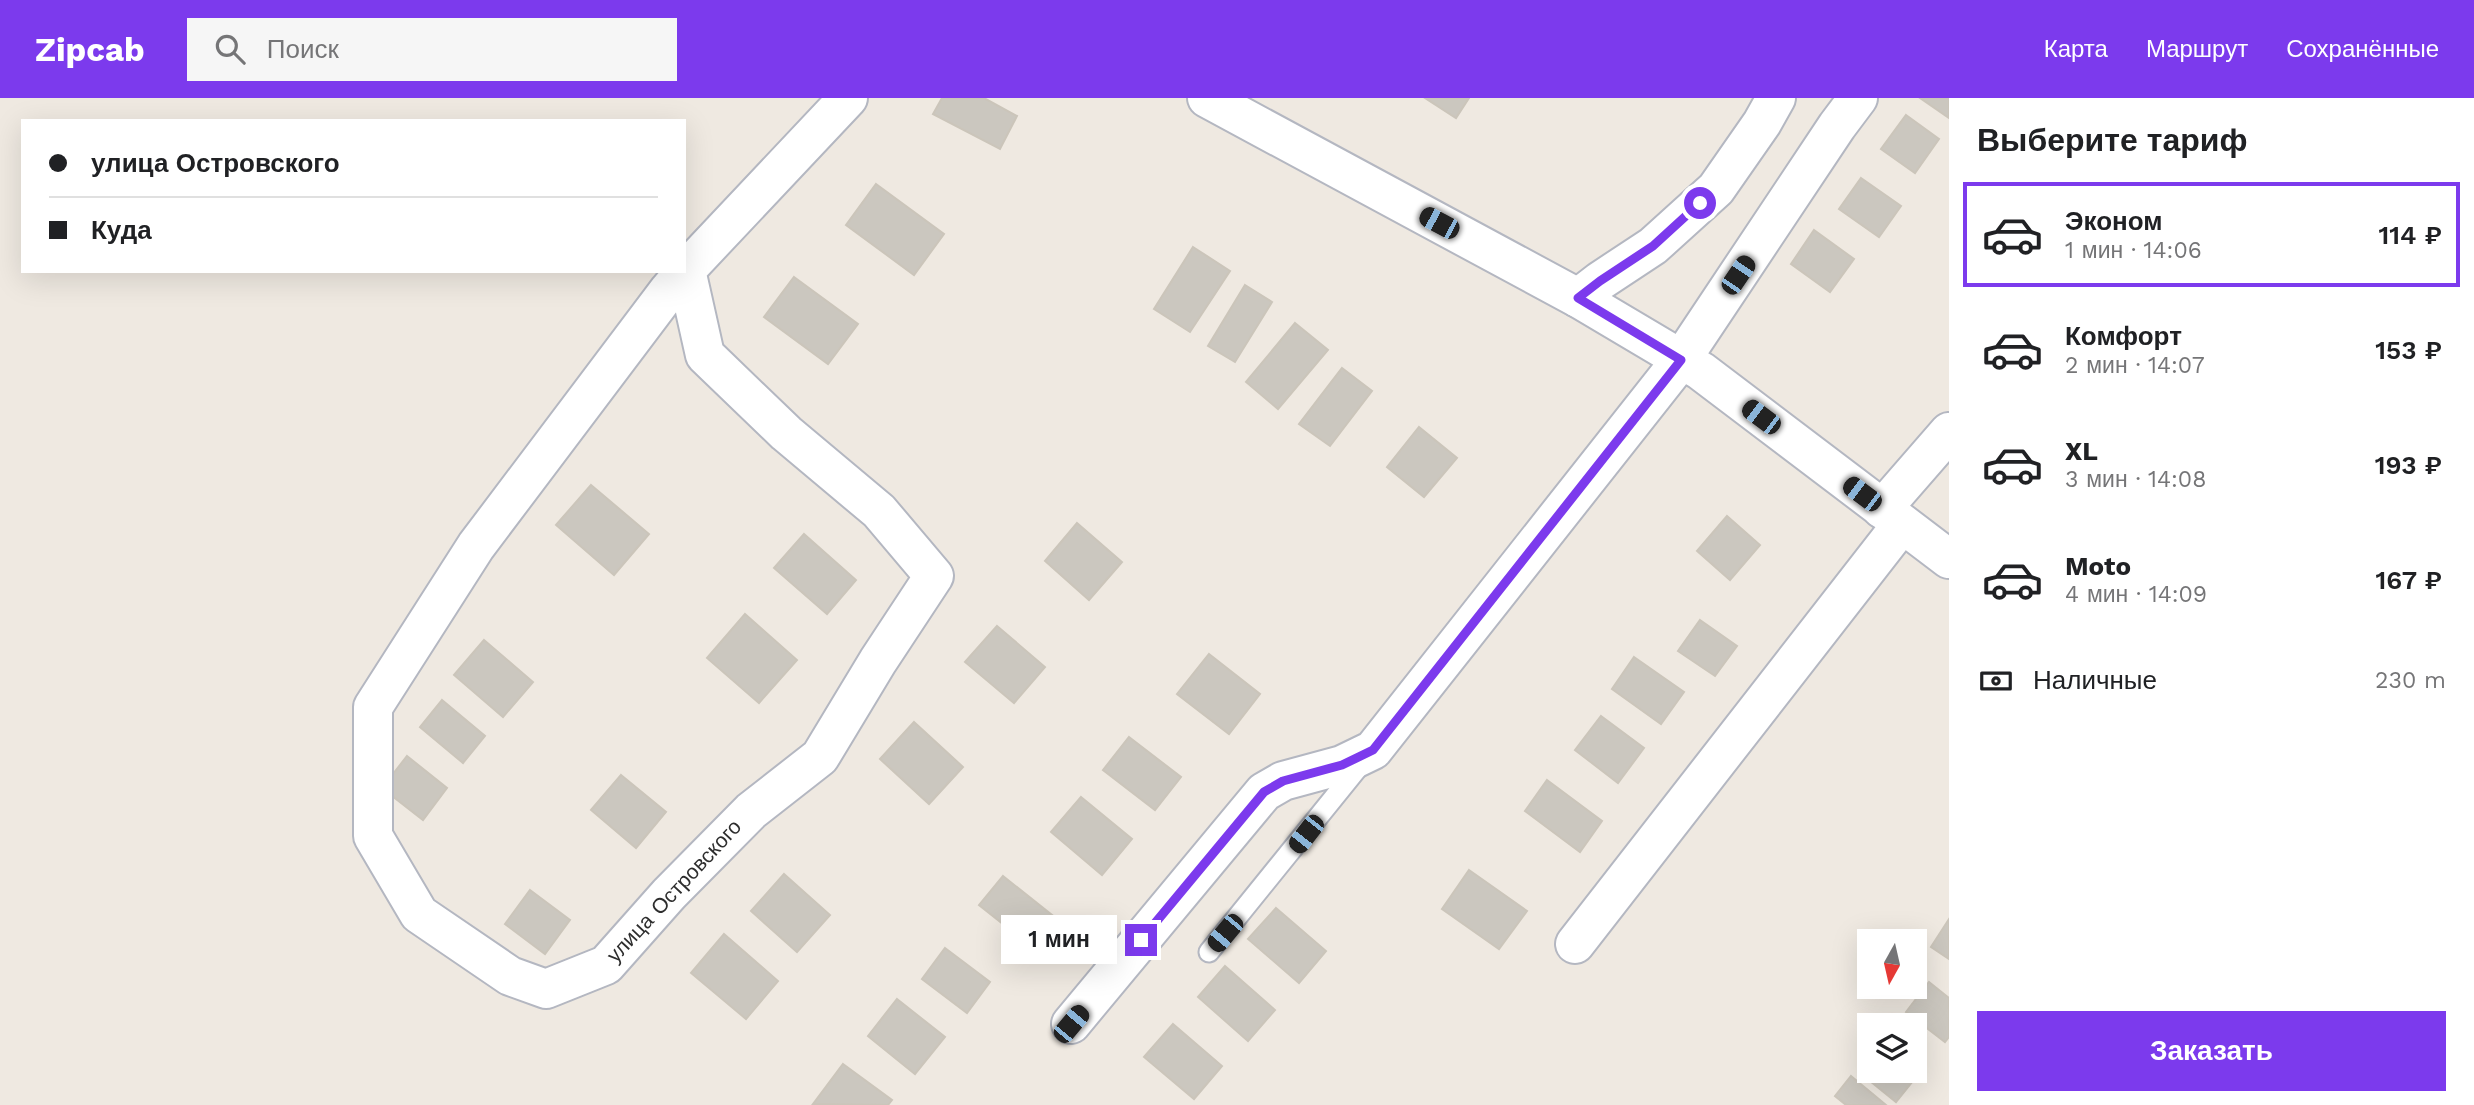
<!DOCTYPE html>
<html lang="ru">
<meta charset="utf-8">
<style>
body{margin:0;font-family:"Work Sans",sans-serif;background:#f6f6f6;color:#202124;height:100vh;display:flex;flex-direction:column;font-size:26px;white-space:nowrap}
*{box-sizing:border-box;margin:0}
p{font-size:23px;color:#757577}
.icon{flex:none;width:38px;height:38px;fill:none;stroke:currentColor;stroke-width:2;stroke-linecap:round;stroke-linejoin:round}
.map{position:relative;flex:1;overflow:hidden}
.side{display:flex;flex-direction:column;background:#fff;width:525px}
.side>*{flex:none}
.top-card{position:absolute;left:21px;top:21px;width:665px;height:154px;border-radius:0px;box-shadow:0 7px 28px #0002;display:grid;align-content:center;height:154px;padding:0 28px;background:#fff}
.needle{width:46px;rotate:188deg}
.tools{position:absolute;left:1857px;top:831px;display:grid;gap:14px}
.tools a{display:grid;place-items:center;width:70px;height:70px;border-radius:0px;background:#fff;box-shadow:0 7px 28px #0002;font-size:35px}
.end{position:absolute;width:32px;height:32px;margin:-16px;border:9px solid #7c3aed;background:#fff;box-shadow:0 0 0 4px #fff}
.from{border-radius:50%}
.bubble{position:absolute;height:49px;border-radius:0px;background:#fff;box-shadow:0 7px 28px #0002;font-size:23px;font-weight:600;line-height:49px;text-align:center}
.car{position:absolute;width:21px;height:42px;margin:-21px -10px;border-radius:9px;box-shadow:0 0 5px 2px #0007;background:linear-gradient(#222 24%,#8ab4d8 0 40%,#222 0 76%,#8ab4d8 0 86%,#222 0)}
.top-card b{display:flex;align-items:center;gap:24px;height:66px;font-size:26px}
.top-card b+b{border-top:2px solid #e0e0e0}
.top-card i{width:18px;height:18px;background:#202124}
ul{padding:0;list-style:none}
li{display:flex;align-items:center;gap:21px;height:105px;margin:0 14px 10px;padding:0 14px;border:4px solid transparent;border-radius:0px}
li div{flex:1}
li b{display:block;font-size:26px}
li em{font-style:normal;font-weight:600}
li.on{border-color:#7c3aed}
li>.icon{width:63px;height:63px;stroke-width:1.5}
h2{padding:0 28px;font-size:32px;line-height:84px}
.pay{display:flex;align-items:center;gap:18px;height:77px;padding:0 28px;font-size:26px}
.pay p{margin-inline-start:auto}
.button{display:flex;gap:14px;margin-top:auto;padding:14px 28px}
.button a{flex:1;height:80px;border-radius:0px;background:#7c3aed;color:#fff;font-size:28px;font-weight:600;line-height:80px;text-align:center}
header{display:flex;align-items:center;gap:42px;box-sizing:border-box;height:98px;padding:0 35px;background:#7c3aed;color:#fff}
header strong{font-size:33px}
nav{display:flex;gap:38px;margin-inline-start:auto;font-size:24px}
.search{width:490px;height:63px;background:#f6f6f6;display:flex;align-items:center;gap:18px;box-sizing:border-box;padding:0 24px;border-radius:0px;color:#757577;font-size:26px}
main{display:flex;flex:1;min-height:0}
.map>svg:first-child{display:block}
.building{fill:#cbc7bf;stroke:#cbc5ba;stroke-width:2}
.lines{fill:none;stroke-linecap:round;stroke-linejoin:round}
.lane-casing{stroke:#b4b7c1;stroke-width:23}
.street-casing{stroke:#b4b7c1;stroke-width:42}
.lane{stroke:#fff;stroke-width:19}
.street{stroke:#fff;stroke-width:38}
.route{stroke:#7c3aed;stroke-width:9}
.labels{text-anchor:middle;stroke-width:7;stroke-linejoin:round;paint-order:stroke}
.street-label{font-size:21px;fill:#2e2e2e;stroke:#fff}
</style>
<header>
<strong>Zipcab</strong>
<div class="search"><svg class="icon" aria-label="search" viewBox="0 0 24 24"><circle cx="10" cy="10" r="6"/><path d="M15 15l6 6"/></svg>Поиск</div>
<nav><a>Карта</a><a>Маршрут</a><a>Сохранённые</a></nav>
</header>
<main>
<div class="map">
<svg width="1949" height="1007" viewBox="0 0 1949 1007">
<rect width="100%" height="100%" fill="#efe9e1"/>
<g class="building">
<polygon points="942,0 984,0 1017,18 1000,51 933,16"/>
<polygon points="1425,0 1469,0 1456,20"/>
<polygon points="1920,0 1949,0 1949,20"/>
<polygon points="1906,17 1939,41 1915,75 1881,51"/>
<polygon points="1861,80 1901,108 1879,139 1839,111"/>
<polygon points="876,86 944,136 914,177 846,127"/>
<polygon points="1814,132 1854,161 1830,194 1791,166"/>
<polygon points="1193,149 1230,173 1190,234 1154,211"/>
<polygon points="794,179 858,226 828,266 764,219"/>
<polygon points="1245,187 1272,204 1235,264 1208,248"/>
<polygon points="1295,225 1328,252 1278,311 1246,284"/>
<polygon points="1342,270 1372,293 1330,348 1299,326"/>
<polygon points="1419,329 1457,360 1424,399 1387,369"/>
<polygon points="591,387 649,436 614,477 556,427"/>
<polygon points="1727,418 1760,447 1730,482 1697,453"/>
<polygon points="1077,425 1122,464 1089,502 1045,463"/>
<polygon points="804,436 856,482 827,516 774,470"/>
<polygon points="745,516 797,562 759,605 707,560"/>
<polygon points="1700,522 1737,548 1715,578 1678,553"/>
<polygon points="997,528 1045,569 1014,605 965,564"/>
<polygon points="484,542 533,584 503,619 454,577"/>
<polygon points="1209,556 1260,596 1229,636 1177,596"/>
<polygon points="1634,559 1684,594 1661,626 1612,591"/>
<polygon points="442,602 485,638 463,665 420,629"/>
<polygon points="1601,618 1644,650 1618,685 1575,652"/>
<polygon points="914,624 963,669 929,706 880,661"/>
<polygon points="1129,639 1181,679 1155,712 1103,672"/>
<polygon points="407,658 447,690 423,722 382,690"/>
<polygon points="621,677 666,714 636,750 591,712"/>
<polygon points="1547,682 1602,723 1580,754 1525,713"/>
<polygon points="1081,699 1132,741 1102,777 1051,734"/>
<polygon points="1469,772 1527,813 1499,851 1442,811"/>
<polygon points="784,776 830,817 797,854 751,813"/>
<polygon points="1003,778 1057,821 1033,850 979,807"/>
<polygon points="530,792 570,822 545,856 505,826"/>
<polygon points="1276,810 1326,853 1299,885 1248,841"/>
<polygon points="1949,821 1949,861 1931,849"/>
<polygon points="724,836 778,883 746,921 691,875"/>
<polygon points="945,850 990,884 967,915 922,881"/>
<polygon points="1225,868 1275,912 1248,943 1198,899"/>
<polygon points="1929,884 1949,900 1949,939 1945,944 1906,914"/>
<polygon points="897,901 945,939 915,976 868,938"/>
<polygon points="1173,926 1222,968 1194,1001 1144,959"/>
<polygon points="1869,962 1869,973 1914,973 1914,968 1921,973 1896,1004 1859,974"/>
<polygon points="843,966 892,1002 888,1007 813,1006"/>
<polygon points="1851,978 1886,1007 1846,1007 1835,998"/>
</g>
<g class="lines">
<defs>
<polyline id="lane" points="1209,854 1361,666"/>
<g id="street">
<polyline points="1207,0 1578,200 1701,273 1949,461"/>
<polyline points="686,172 705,257 786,335 879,413 934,478 878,563 820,659 751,713 669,796 606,867 546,891 510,878 419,816 373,738 373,609 476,448 669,192 686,172 848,0"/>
<polyline points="1578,200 1600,183 1653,148 1716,91 1762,25 1776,0"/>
<polyline points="1882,411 1949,334"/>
<polyline points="1575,846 1902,426"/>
<polyline points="1071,926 1264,694 1283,683 1342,667 1373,652 1681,262 1837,28 1858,0"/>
</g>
</defs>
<use href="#lane" class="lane-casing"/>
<use href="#street" class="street-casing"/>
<use href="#lane" class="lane"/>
<use href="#street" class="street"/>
</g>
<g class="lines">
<polyline class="route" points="1141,842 1264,694 1283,683 1342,667 1373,652 1681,262 1578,200 1600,183 1653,148 1700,105"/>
</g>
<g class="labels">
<g class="street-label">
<text transform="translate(674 793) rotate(-47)" y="7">улица Островского</text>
</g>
</g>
</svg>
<div class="tools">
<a><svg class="needle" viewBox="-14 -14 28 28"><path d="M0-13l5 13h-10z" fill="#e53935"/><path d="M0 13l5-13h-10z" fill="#757577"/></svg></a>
<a><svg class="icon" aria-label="layers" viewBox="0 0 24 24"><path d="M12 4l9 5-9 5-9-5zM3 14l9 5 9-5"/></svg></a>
</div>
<i class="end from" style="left:1700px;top:105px"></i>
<i class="end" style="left:1141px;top:842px"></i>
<div class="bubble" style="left:1001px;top:817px;width:116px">1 мин</div>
<i class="car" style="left:1439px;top:125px;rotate:298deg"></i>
<i class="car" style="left:1738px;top:177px;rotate:34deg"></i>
<i class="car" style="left:1761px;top:319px;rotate:307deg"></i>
<i class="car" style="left:1862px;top:396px;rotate:307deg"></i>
<i class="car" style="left:1306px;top:736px;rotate:218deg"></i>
<i class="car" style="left:1225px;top:835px;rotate:220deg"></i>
<i class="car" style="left:1071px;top:926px;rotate:40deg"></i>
<div class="top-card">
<b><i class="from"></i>улица Островского</b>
<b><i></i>Куда</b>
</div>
</div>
<section class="side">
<h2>Выберите тариф</h2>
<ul>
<li class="on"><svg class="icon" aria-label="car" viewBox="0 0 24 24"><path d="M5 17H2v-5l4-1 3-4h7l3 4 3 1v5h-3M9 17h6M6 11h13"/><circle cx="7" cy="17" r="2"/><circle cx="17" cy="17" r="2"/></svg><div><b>Эконом</b><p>1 мин · 14:06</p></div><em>114 ₽</em></li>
<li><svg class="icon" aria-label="car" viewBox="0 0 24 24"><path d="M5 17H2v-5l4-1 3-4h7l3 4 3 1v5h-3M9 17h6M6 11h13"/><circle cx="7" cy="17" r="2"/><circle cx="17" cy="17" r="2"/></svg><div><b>Комфорт</b><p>2 мин · 14:07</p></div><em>153 ₽</em></li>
<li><svg class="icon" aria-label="car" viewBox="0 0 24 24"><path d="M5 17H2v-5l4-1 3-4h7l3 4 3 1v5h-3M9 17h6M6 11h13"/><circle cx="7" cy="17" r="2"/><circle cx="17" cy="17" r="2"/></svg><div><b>XL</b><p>3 мин · 14:08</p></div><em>193 ₽</em></li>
<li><svg class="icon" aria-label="car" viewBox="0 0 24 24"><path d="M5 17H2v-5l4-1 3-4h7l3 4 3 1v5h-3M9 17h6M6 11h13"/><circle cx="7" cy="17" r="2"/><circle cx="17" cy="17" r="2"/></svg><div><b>Moto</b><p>4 мин · 14:09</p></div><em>167 ₽</em></li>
</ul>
<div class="pay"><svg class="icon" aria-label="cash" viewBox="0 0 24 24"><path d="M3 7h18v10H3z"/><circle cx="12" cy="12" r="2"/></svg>Наличные<p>230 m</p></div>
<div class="button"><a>Заказать</a></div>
</section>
</main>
